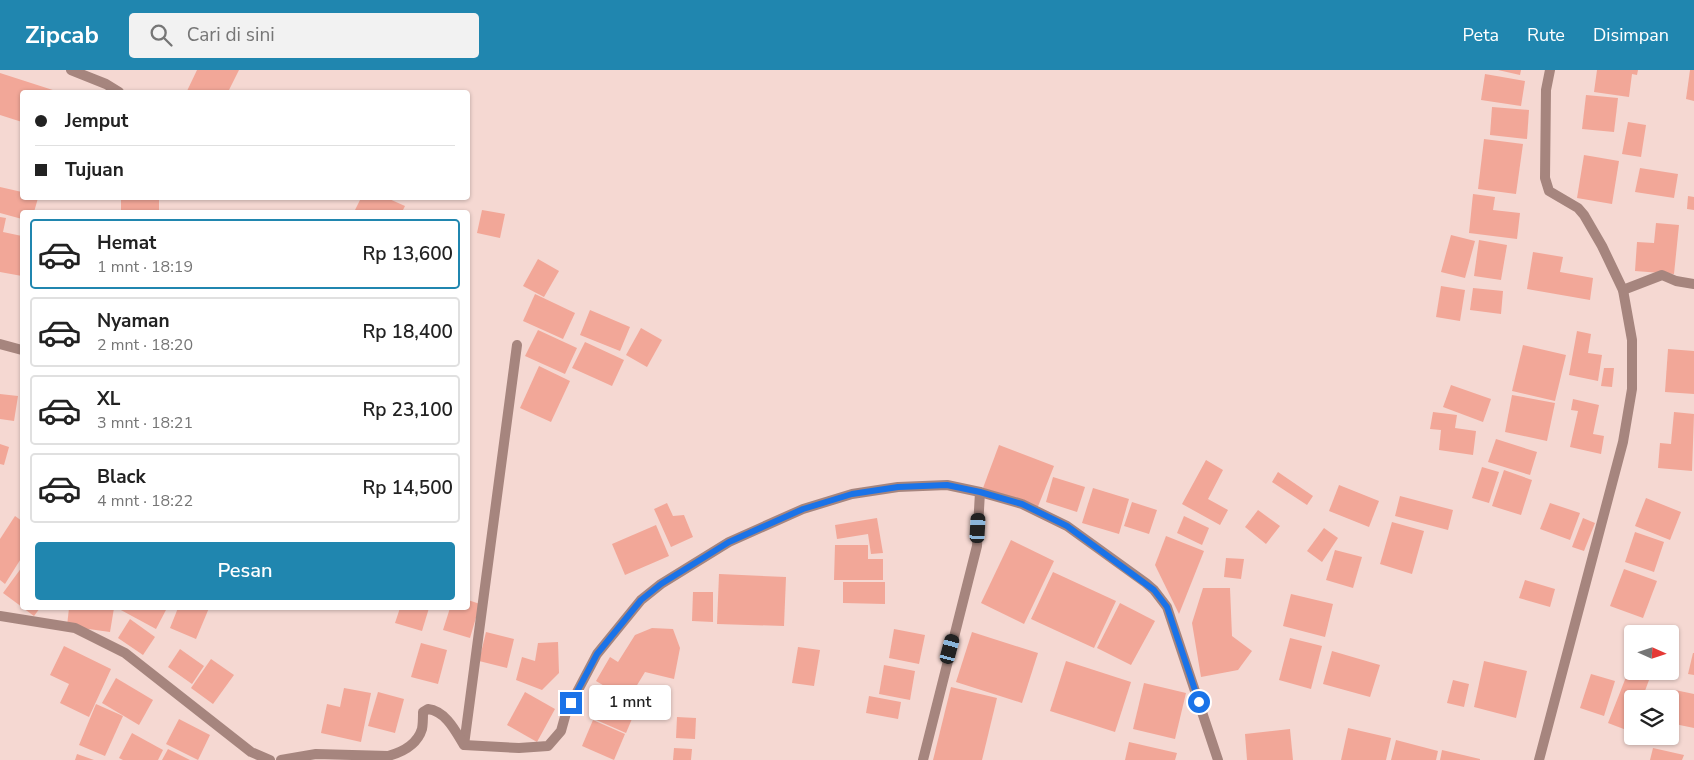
<!DOCTYPE html>
<html lang="id">
<meta charset="utf-8">
<style>
body{margin:0;font-family:"Nunito Sans",sans-serif;background:#f2f2f2;color:#222;height:100vh;display:flex;flex-direction:column;font-size:19px;white-space:nowrap}
*{box-sizing:border-box;margin:0}
p{font-size:16px;color:#767676}
.icon{flex:none;width:28px;height:28px;fill:none;stroke:currentColor;stroke-width:2;stroke-linecap:round;stroke-linejoin:round}
.map{position:relative;flex:1;overflow:hidden}
.side{position:absolute;left:20px;top:140px;width:450px;height:400px;display:flex;flex-direction:column;background:#fff;border-radius:5px;box-shadow:0 1px 4px #0004}
.side>*{flex:none}
.top-card{position:absolute;left:20px;top:20px;width:450px;height:110px;border-radius:5px;box-shadow:0 1px 4px #0004;display:grid;align-content:center;height:110px;padding:0 15px;background:#fff}
.needle{width:32px;rotate:93deg}
.controls{position:absolute;left:1624px;top:555px;display:grid;gap:10px}
.controls a{display:grid;place-items:center;width:55px;height:55px;border-radius:5px;background:#fff;box-shadow:0 1px 4px #0004;font-size:25px}
.end{position:absolute;width:22px;height:22px;margin:-11px;border:6px solid #1a73e8;background:#fff;box-shadow:0 0 0 2px #fff}
.from{border-radius:50%}
.bubble{position:absolute;height:35px;border-radius:5px;background:#fff;box-shadow:0 1px 4px #0004;font-size:16px;font-weight:600;line-height:35px;text-align:center}
.car{position:absolute;width:15px;height:30px;margin:-15px -8px;border-radius:6px;box-shadow:0 0 4px 1px #0007;background:linear-gradient(#222 24%,#8ab4d8 0 40%,#222 0 76%,#8ab4d8 0 86%,#222 0)}
.top-card b{display:flex;align-items:center;gap:18px;height:48px;font-size:19px}
.top-card b+b{border-top:1px solid #e0e0e0}
.top-card i{width:12px;height:12px;background:#222}
ul{padding:9px 0 0;list-style:none}
li{display:flex;align-items:center;gap:15px;height:70px;margin:0 10px 8px;padding:0 5px;border:2px solid #e0e0e0;border-radius:5px}
li div{flex:1}
li b{display:block;font-size:19px}
li em{font-style:normal;font-weight:600}
li.selected{border-color:#2086af}
li>.icon{width:45px;height:45px;stroke-width:1.5}
.primary-button{display:flex;gap:10px;margin-top:auto;padding:10px 15px}
.primary-button a{flex:1;height:58px;border-radius:5px;background:#2086af;color:#fff;font-size:20px;font-weight:600;line-height:58px;text-align:center}
header{display:flex;align-items:center;gap:30px;box-sizing:border-box;height:70px;padding:0 25px;background:#2086af;color:#fff}
header strong{font-size:24px}
nav{display:flex;gap:28px;margin-inline-start:auto;font-size:18px}
.search{width:350px;height:45px;background:#f2f2f2;display:flex;align-items:center;gap:12px;box-sizing:border-box;padding:0 18px;border-radius:5px;color:#767676;font-size:19px}
.map>svg:first-child{display:block}
.building{fill:#f2a798}
.lines{fill:none;stroke-linecap:round;stroke-linejoin:round}
.service{stroke:#a6857e;stroke-width:10}
.minor{stroke:#a6857e;stroke-width:10}
.route{stroke:#1a73e8;stroke-width:6}
</style>
<header>
<strong>Zipcab</strong>
<div class="search"><svg class="icon" aria-label="search" viewBox="0 0 24 24"><circle cx="10" cy="10" r="6"/><path d="M15 15l6 6"/></svg>Cari di sini</div>
<nav><a>Peta</a><a>Rute</a><a>Disimpan</a></nav>
</header>
<div class="map">
<svg width="1694" height="690" viewBox="0 0 1694 690">
<rect width="100%" height="100%" fill="#f5d8d2"/>
<g class="building">
<polygon points="197,0 239,0 228,22 190,22 187,21"/>
<polygon points="1498,0 1521,0 1520,5"/>
<polygon points="1597,0 1638,0 1637,5 1632,4 1629,27 1594,22"/>
<polygon points="1690,0 1694,0 1694,31 1686,29"/>
<polygon points="0,3 59,22 22,22 22,52 0,45"/>
<polygon points="1485,4 1525,11 1521,36 1481,30"/>
<polygon points="1586,25 1618,28 1614,62 1582,59"/>
<polygon points="1492,37 1529,40 1527,69 1490,65"/>
<polygon points="1628,52 1646,55 1641,87 1622,84"/>
<polygon points="1484,69 1523,74 1516,124 1478,119"/>
<polygon points="1584,85 1619,91 1612,134 1577,128"/>
<polygon points="1640,98 1678,104 1674,128 1635,122"/>
<polygon points="0,117 22,122 22,128 38,128 34,142 22,142 22,149 0,143"/>
<polygon points="1473,124 1495,127 1493,140 1520,143 1517,169 1469,163"/>
<polygon points="1688,126 1694,127 1694,140 1687,139"/>
<rect x="121" y="128" width="38" height="14"/>
<polygon points="361,128 387,128 405,136 402,142 354,142"/>
<polygon points="482,140 505,144 500,168 477,163"/>
<polygon points="0,147 6,148 3,162 22,166 22,206 0,202"/>
<polygon points="1656,153 1679,155 1674,204 1635,201 1637,172 1654,173"/>
<polygon points="1451,165 1475,171 1465,208 1441,202"/>
<polygon points="1479,170 1507,175 1501,210 1474,206"/>
<polygon points="1533,182 1563,187 1560,202 1593,208 1590,230 1527,219"/>
<polygon points="538,189 559,201 544,227 523,216"/>
<polygon points="1441,216 1465,220 1460,251 1436,247"/>
<polygon points="1473,218 1503,221 1501,244 1470,240"/>
<polygon points="535,224 575,243 563,269 523,251"/>
<polygon points="590,240 630,257 620,281 580,265"/>
<polygon points="641,258 662,270 647,297 626,285"/>
<polygon points="538,260 577,278 565,304 525,286"/>
<polygon points="1577,261 1591,264 1588,283 1602,285 1598,311 1569,305"/>
<polygon points="585,272 624,290 612,316 572,298"/>
<polygon points="1523,275 1566,285 1555,331 1512,321"/>
<polygon points="1668,279 1694,281 1694,324 1665,322"/>
<polygon points="539,296 570,311 551,352 520,338"/>
<polygon points="1604,298 1614,298 1612,317 1601,316"/>
<polygon points="1451,315 1491,329 1483,352 1443,337"/>
<polygon points="0,324 18,326 14,351 0,349"/>
<polygon points="1512,325 1555,333 1547,371 1505,362"/>
<polygon points="1573,329 1599,335 1593,364 1604,366 1601,384 1570,377 1578,341 1571,340"/>
<polygon points="1433,342 1457,345 1455,358 1476,361 1473,385 1439,380 1441,360 1430,359"/>
<polygon points="1674,342 1694,344 1692,401 1658,398 1660,373 1671,374"/>
<polygon points="1496,369 1537,382 1530,405 1488,392"/>
<polygon points="0,374 9,377 4,395 0,394"/>
<polygon points="999,375 1054,396 1037,439 983,418"/>
<polygon points="1206,390 1223,400 1208,429 1228,440 1220,455 1182,434"/>
<polygon points="1482,397 1499,402 1489,433 1472,428"/>
<polygon points="1504,400 1532,410 1521,445 1492,436"/>
<polygon points="1278,402 1313,426 1307,435 1272,412"/>
<polygon points="1053,407 1085,417 1077,442 1046,432"/>
<polygon points="1339,415 1379,431 1369,457 1329,441"/>
<polygon points="1093,418 1129,429 1119,464 1082,453"/>
<polygon points="1400,426 1453,440 1448,460 1395,446"/>
<polygon points="1646,428 1681,442 1670,470 1635,456"/>
<polygon points="1132,432 1157,440 1149,464 1124,456"/>
<polygon points="667,433 673,446 684,445 693,467 671,477 654,439"/>
<polygon points="1550,433 1580,443 1570,470 1540,459"/>
<polygon points="1258,440 1280,456 1266,474 1245,457"/>
<polygon points="15,446 22,451 22,487 5,514 0,510 0,469"/>
<polygon points="1184,446 1209,458 1202,475 1177,463"/>
<polygon points="877,448 883,483 871,484 868,464 837,469 835,455"/>
<polygon points="1583,448 1595,453 1584,481 1572,477"/>
<polygon points="1392,452 1424,461 1412,504 1380,494"/>
<polygon points="656,455 669,486 625,505 612,474"/>
<polygon points="1324,458 1338,468 1322,492 1307,481"/>
<polygon points="1635,462 1664,472 1654,502 1625,492"/>
<polygon points="1166,466 1204,481 1179,544 1155,495"/>
<polygon points="1011,470 1054,491 1024,554 981,533"/>
<polygon points="835,475 868,475 868,489 883,489 883,510 834,510"/>
<polygon points="1335,480 1362,487 1353,518 1326,510"/>
<polygon points="1226,488 1244,489 1241,509 1224,507"/>
<polygon points="22,497 22,537 3,523"/>
<polygon points="1624,499 1657,511 1643,548 1610,536"/>
<polygon points="1053,502 1116,531 1094,578 1031,549"/>
<polygon points="719,504 786,507 784,556 717,554"/>
<polygon points="1525,510 1555,519 1550,537 1519,528"/>
<polygon points="843,512 885,512 885,534 843,533"/>
<polygon points="1203,518 1230,518 1232,566 1252,581 1238,600 1201,607 1192,553"/>
<polygon points="693,522 713,522 713,552 692,551"/>
<polygon points="1291,524 1333,534 1325,567 1283,556"/>
<polygon points="468,530 480,534 470,568 443,560 450,538 468,538"/>
<polygon points="1120,533 1155,551 1131,595 1097,578"/>
<polygon points="23,538 40,538 34,546"/>
<polygon points="69,538 114,538 110,562 67,556"/>
<polygon points="119,538 167,538 156,559 119,539"/>
<polygon points="178,538 209,538 196,569 170,558"/>
<polygon points="400,538 429,538 422,561 395,553"/>
<polygon points="130,549 155,567 143,585 118,568"/>
<polygon points="652,558 673,559 680,578 674,609 645,602 628,630 596,611 610,587 618,592 635,565"/>
<polygon points="894,559 925,565 919,594 889,588"/>
<polygon points="486,562 514,569 507,598 479,591"/>
<polygon points="972,562 1038,583 1022,633 956,612"/>
<polygon points="1290,568 1322,576 1311,619 1279,610"/>
<polygon points="558,572 559,603 542,620 516,610 522,587 535,591 538,573"/>
<polygon points="421,573 447,580 438,614 411,607"/>
<polygon points="64,576 111,599 89,647 60,633 69,614 50,605"/>
<polygon points="798,577 820,580 814,616 792,613"/>
<polygon points="180,579 204,596 192,614 168,597"/>
<polygon points="1332,581 1380,595 1370,627 1323,614"/>
<polygon points="1693,583 1694,583 1694,605 1688,604"/>
<polygon points="211,589 234,605 213,634 191,618"/>
<polygon points="1066,591 1131,612 1115,662 1050,641"/>
<polygon points="1484,591 1527,601 1516,648 1474,637"/>
<polygon points="884,595 915,601 910,630 879,624"/>
<polygon points="1628,602 1649,610 1642,629 1632,629 1632,652 1629,661 1608,653"/>
<polygon points="1591,604 1615,611 1604,646 1580,638"/>
<polygon points="116,608 153,630 139,655 102,633"/>
<polygon points="1453,610 1469,614 1464,637 1447,633"/>
<polygon points="1144,613 1186,623 1175,669 1133,659"/>
<polygon points="951,617 997,628 982,690 933,690"/>
<polygon points="344,618 371,623 361,672 321,663 327,634 340,637"/>
<polygon points="1675,620 1694,624 1694,658 1670,653 1670,644"/>
<polygon points="378,622 404,629 395,663 368,656"/>
<polygon points="525,622 555,639 537,672 507,655"/>
<polygon points="605,623 637,637 626,663 594,649"/>
<polygon points="869,626 901,632 898,649 866,643"/>
<polygon points="96,634 123,646 105,686 79,675"/>
<polygon points="677,647 696,648 695,669 676,668"/>
<polygon points="179,649 210,665 198,690 166,674"/>
<polygon points="593,650 625,664 614,690 582,676"/>
<polygon points="1348,658 1391,668 1386,690 1341,690"/>
<polygon points="1290,659 1293,690 1247,690 1245,664"/>
<polygon points="132,663 163,680 158,690 123,690 119,688"/>
<polygon points="1396,670 1438,681 1436,690 1391,690"/>
<polygon points="1129,672 1177,683 1175,690 1125,690"/>
<polygon points="674,678 692,679 691,690 673,690"/>
<polygon points="1653,678 1684,685 1682,690 1650,690"/>
<polygon points="168,679 190,690 162,690"/>
<polygon points="1442,680 1480,689 1480,690 1440,690"/>
<polygon points="77,684 94,690 75,690"/>
</g>
<g class="lines">
<g class="service">
<polyline points="71,0 106,14 119,22"/>
<polyline points="464,675 517,275"/>
</g>
<g class="minor">
<polyline points="1623,220 1662,205 1676,211 1694,214"/>
<polyline points="0,274 22,280"/>
<polyline points="0,546 75,558 125,583 251,682 270,690"/>
<path d="M 281,690 L 316,684 L 388,686 C 403,682 417,675 422,659 C 423,654 423,647 423,642 L 428,639 C 446,641 456,662 464,675 L 519,678 L 548,676 L 561,661 L 566,643 L 597,584 L 641,530 L 661,514 L 729,472 L 803,439 L 852,424 L 898,417 L 947,415 L 980,422 L 1022,434 L 1067,456 L 1146,513 L 1154,520 L 1167,537 L 1218,690"/>
<polyline points="923,690 977,476 980,422"/>
<polyline points="1539,690 1623,372 1632,319 1632,270 1623,220 1602,176 1584,145 1578,138 1549,121 1545,108 1546,20 1550,0"/>
</g>
</g>
<g class="lines">
<polyline class="route" points="571,633 597,584 641,530 661,514 729,472 803,439 852,424 898,417 947,415 980,422 1022,434 1067,456 1154,520 1167,537 1199,632"/>
</g>
</svg>
<div class="controls">
<a><svg class="needle" viewBox="-14 -14 28 28"><path d="M0-13l5 13h-10z" fill="#e53935"/><path d="M0 13l5-13h-10z" fill="#767676"/></svg></a>
<a><svg class="icon" aria-label="layers" viewBox="0 0 24 24"><path d="M12 4l9 5-9 5-9-5zM3 14l9 5 9-5"/></svg></a>
</div>
<i class="end from" style="left:1199px;top:632px"></i>
<i class="end" style="left:571px;top:633px"></i>
<div class="bubble" style="left:589px;top:615px;width:82px">1 mnt</div>
<i class="car" style="left:978px;top:458px;rotate:3deg"></i>
<i class="car" style="left:950px;top:579px;rotate:15deg"></i>
<div class="top-card">
<b><i class="from"></i>Jemput</b>
<b><i></i>Tujuan</b>
</div>
<section class="side">
<ul>
<li class="selected"><svg class="icon" aria-label="car" viewBox="0 0 24 24"><path d="M5 17H2v-5l4-1 3-4h7l3 4 3 1v5h-3M9 17h6M6 11h13"/><circle cx="7" cy="17" r="2"/><circle cx="17" cy="17" r="2"/></svg><div><b>Hemat</b><p>1 mnt · 18:19</p></div><em>Rp 13,600</em></li>
<li><svg class="icon" aria-label="car" viewBox="0 0 24 24"><path d="M5 17H2v-5l4-1 3-4h7l3 4 3 1v5h-3M9 17h6M6 11h13"/><circle cx="7" cy="17" r="2"/><circle cx="17" cy="17" r="2"/></svg><div><b>Nyaman</b><p>2 mnt · 18:20</p></div><em>Rp 18,400</em></li>
<li><svg class="icon" aria-label="car" viewBox="0 0 24 24"><path d="M5 17H2v-5l4-1 3-4h7l3 4 3 1v5h-3M9 17h6M6 11h13"/><circle cx="7" cy="17" r="2"/><circle cx="17" cy="17" r="2"/></svg><div><b>XL</b><p>3 mnt · 18:21</p></div><em>Rp 23,100</em></li>
<li><svg class="icon" aria-label="car" viewBox="0 0 24 24"><path d="M5 17H2v-5l4-1 3-4h7l3 4 3 1v5h-3M9 17h6M6 11h13"/><circle cx="7" cy="17" r="2"/><circle cx="17" cy="17" r="2"/></svg><div><b>Black</b><p>4 mnt · 18:22</p></div><em>Rp 14,500</em></li>
</ul>
<div class="primary-button"><a>Pesan</a></div>
</section>
</div>
